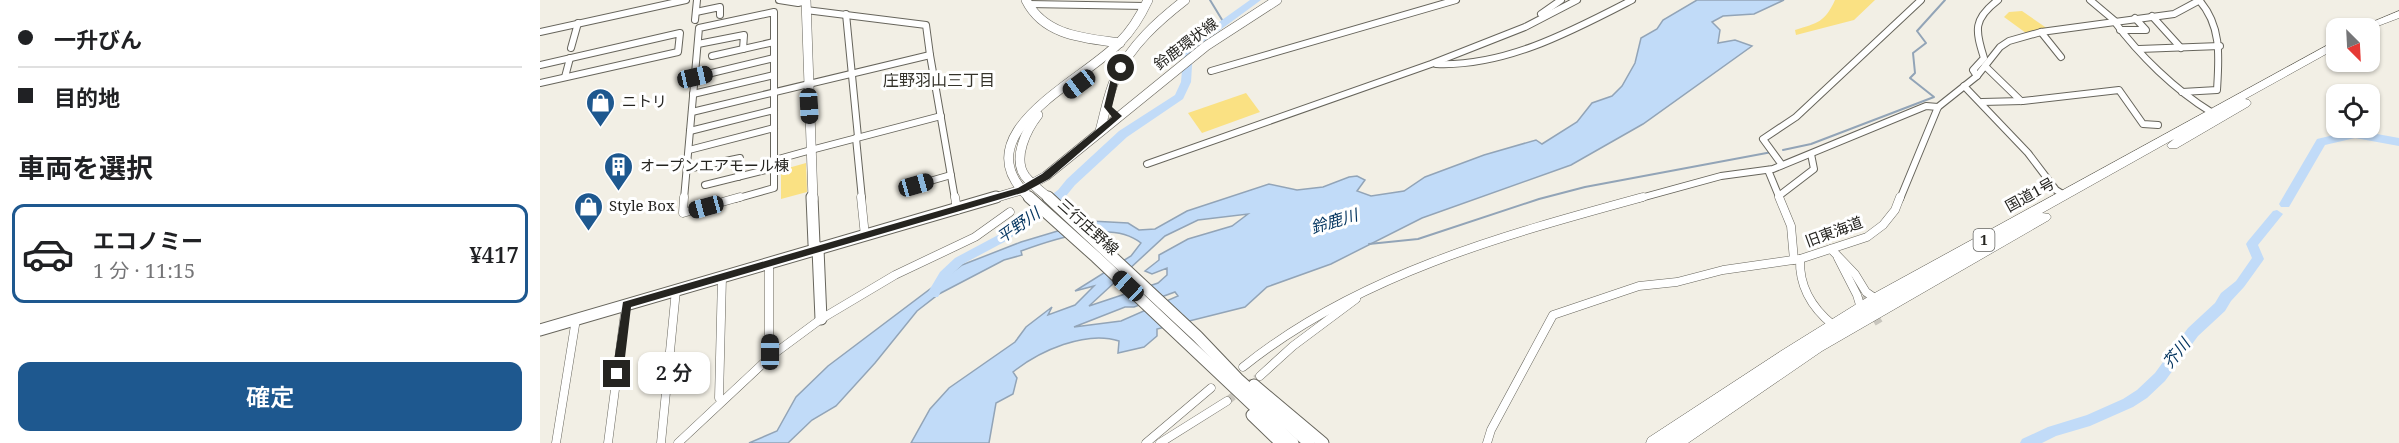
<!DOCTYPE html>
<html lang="ja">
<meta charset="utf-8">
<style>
body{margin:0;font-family:"Noto Serif","Noto Sans JP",serif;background:#f2f2f2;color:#202124;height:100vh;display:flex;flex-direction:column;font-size:22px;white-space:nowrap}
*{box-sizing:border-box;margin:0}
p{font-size:20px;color:#757577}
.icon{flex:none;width:33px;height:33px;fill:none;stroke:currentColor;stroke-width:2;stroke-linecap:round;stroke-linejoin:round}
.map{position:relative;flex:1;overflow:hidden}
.side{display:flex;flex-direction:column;background:#fff;width:540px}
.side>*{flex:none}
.hud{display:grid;align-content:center;height:132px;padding:0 18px;background:#fff}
.needle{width:39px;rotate:156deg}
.tools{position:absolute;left:1786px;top:18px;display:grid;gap:12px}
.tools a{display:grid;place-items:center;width:54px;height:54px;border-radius:12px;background:#fff;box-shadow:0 2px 4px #0004;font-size:30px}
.end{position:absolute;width:27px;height:27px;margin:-14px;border:8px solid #252420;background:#fff;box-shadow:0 0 0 3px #fff}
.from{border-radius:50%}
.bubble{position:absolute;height:42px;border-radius:12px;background:#fff;box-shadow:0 2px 4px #0004;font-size:20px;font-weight:600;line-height:42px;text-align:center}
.car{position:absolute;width:18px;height:36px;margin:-18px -9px;border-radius:8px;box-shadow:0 0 4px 2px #0007;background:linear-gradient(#222 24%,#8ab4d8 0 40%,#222 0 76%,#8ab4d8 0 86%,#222 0)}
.hud b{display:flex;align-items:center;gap:21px;height:57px;font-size:22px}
.hud b+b{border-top:2px solid #e0e0e0}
.hud i{width:15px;height:15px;background:#202124}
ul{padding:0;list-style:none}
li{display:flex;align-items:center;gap:18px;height:99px;margin:0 12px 9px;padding:0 6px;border:3px solid #e0e0e0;border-radius:12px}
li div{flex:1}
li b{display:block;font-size:22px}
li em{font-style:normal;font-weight:600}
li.active{border-color:#1e588f}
li>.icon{width:54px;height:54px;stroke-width:1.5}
h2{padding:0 18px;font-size:27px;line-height:72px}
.cta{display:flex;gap:12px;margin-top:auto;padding:12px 18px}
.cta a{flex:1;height:69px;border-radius:12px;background:#1e588f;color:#fff;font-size:24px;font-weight:600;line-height:69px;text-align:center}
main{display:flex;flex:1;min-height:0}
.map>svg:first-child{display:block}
.green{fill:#fae183}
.water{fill:#c1dbf8;stroke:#92a4b7;stroke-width:1.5;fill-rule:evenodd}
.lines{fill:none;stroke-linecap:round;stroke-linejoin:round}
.stream{stroke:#92a4b7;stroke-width:2}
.river{fill:#c1dbf8;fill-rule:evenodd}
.street-tunnel{stroke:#c9c6be;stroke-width:8;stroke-dasharray:8 4;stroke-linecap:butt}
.street-far1-casing{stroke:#67655c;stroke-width:8}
.street-casing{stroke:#67655c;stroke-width:9}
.secondary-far1-casing{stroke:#67655c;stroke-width:10}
.secondary-casing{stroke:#67655c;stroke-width:13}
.primary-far1-casing{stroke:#67655c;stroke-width:10}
.primary-casing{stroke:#67655c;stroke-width:13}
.highway-casing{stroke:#67655c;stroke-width:1}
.street-far1{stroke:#fff;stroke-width:6}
.street{stroke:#fff;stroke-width:8}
.secondary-far1{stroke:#fff;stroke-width:9}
.secondary{stroke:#fff;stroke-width:11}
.primary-far1{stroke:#fff;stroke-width:9}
.primary{stroke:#fff;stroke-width:11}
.highway{fill:#fff;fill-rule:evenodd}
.route{fill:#252420}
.labels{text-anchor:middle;stroke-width:6;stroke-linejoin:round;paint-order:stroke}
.shield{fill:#fff;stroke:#666663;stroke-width:1.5}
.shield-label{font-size:14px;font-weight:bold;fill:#252420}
.street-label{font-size:15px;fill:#252420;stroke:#fff}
.poi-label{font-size:15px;fill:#252420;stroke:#fff;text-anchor:start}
.neighbourhood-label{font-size:16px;fill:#34322a;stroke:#fff}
.water-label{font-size:16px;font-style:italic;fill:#03345f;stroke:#fff}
</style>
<main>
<section class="side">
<div class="hud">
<b><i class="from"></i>一升びん</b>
<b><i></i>目的地</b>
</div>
<h2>車両を選択</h2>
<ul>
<li class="active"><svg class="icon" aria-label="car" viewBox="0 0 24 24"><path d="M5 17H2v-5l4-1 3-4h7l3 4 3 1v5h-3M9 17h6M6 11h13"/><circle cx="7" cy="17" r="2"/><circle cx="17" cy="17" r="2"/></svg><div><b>エコノミー</b><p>1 分 · 11:15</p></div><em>¥417</em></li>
</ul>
<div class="cta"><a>確定</a></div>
</section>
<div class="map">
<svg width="1859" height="443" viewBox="0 0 1859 443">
<rect width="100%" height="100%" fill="#f2efe5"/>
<g class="green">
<path d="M 1295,0 L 1335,0 L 1314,20 L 1256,35 L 1255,30 C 1278,23 1285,22 1295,0 Z"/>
<polygon points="1482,11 1508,29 1486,33 1464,17 1469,12"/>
<polygon points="706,93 720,112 662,133 648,113"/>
<polygon points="266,163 267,192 241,199 241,170"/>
</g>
<path class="water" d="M 1157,0 L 1244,0 L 1214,14 L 1183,16 L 1172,22 L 1180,30 L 1178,43 L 1195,40 L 1212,46 L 1103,124 L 1031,165 L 882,218 L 791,264 L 727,287 L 705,307 L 617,329 L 617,336 L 604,347 L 578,353 L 579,341 C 546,330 499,351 473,372 L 477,378 L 473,394 L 456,403 L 449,443 L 371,443 L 390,409 L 409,388 L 475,342 L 486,327 L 512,307 L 508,315 L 535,305 L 554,286 L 535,291 L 591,256 L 601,243 C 571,219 514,239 481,251 L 482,255 L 464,260 L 399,294 L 377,311 L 335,363 L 296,406 L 272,420 L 248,443 L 209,443 L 237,431 L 256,397 L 288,366 L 422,265 L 481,242 L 551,221 L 588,223 L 599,230 L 615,229 L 647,211 L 729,184 L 757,190 L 783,187 L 809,177 L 817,176 L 825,180 L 817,191 L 831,196 L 864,191 L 885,177 L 944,155 L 996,140 L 1002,144 L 1037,122 L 1052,103 L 1072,96 L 1082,86 L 1095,63 L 1101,38 L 1117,29 L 1123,20 ZM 708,214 L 692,226 L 648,239 L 619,255 L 619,260 L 605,271 L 612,274 L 627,268 L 627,275 L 618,283 L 549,306 L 625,236 L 658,220 ZM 635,292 L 638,296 L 581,321 L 534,327 L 585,307 L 594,307 Z"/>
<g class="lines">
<g class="stream">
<polyline points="670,0 684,23"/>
<polyline points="1243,150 1271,144 1394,97 1370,78 1375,73 1373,53 1386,43 1377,31 1405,0"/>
<polyline points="829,244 878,239 999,199 1045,187 1232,152"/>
</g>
<g class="river">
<polygon points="710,0 721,0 653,50 651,82 643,99 587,137 535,185 526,196 468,240 423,264 408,278 398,297 388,297 387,294 400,272 415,258 460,234 518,190 527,179 579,131 635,95 641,82 644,47"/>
<polygon points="1815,130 1859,138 1859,146 1815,138 1785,145 1749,207 1741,207 1739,204 1777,139"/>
<polygon points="1737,210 1743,214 1718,245 1724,259 1722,262 1704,287 1691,301 1685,311 1658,336 1625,381 1607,398 1593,407 1550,426 1516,436 1502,443 1480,443 1482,439 1508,427 1547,415 1583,399 1597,390 1615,373 1648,328 1675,303 1681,293 1696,281 1712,258 1706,244 1708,241 1733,211"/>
</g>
<g class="street-tunnel">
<polyline points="1316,286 1340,325"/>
<polyline points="687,401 720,376"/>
</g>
<defs>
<g id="street-far1">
<polyline points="239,0 258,3 266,1"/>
<polyline points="1550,0 1575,21"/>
<polyline points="488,4 605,6"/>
<polyline points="266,10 386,25 390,55"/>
<polyline points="156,12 180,7 180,15"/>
<polyline points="306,14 318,137"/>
<polyline points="1001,14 1021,0"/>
<polyline points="1612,16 1641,48"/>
<polyline points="155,20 157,0"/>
<path d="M 1574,21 C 1599,55 1635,90 1671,112"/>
<polyline points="1580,30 1606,30 1595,18"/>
<polyline points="0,32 146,0"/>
<polyline points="1501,32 1521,57"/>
<polyline points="158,44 204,35 203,49"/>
<polyline points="31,48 38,23"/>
<polyline points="1599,49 1680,46"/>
<polyline points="172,56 234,42"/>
<path d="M 896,64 C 965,67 1032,31 1092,0"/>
<polyline points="0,65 140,33 138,52 0,83"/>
<polyline points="1445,66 1481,101"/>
<polyline points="671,71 916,0"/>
<path d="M 1437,76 L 1433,70 L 1444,58 C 1435,30 1433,19 1458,0"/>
<polyline points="25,77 30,58"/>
<polyline points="155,77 234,58"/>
<polyline points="1424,86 1488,153 1516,190 1524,195"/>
<path d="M 1642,92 L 1677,90 C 1679,57 1682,26 1659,0"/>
<polyline points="153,94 234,75"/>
<polyline points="1442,102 1483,101 1579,90 1603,124 1618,125"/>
<polyline points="152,112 390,55 415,199"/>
<polyline points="150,131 234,110"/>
<polyline points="316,138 322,199"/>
<polyline points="149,150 234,128"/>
<polyline points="271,150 401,116"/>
<polyline points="235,160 271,150"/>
<polyline points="607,164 891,64 985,27 1037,0"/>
<polyline points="1242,165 1223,139 1256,117 1381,0"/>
<polyline points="147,169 200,158 198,177"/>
<polyline points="1228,170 1240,199"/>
<polyline points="165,185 234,168"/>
<polyline points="376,185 411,175"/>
<polyline points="1240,195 1274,169 1271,154"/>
<polyline points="144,199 159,28 234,12 234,188 195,199"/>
<polyline points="1097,199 1181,176 1233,169 1386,106 1398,107"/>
<polyline points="1360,199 1398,107 1437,76 1460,47 1469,41 1501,32 1634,14 1660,0"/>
</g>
<g id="street">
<polyline points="144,197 143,213 200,197"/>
<polyline points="321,197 325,236"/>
<polyline points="415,197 417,210"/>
<polyline points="1239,197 1251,226 1254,260"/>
<polyline points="1291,249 1315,274 1326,292 1336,299"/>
<polyline points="1298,258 1317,295 1321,308"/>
<path d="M 1260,259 C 1259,286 1272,308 1293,325"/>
<polyline points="229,264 229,352 231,356"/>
<polyline points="182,277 179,398 182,400"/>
<path d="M 703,367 C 817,275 964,235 1103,197"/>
<polyline points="720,376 753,346 816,299"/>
<polyline points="16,443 36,319"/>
<polyline points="68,443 86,305"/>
<polyline points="121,443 136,290"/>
<polyline points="138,443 231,356 281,319 355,275 435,237 470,212"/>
<polyline points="606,443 671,388"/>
<polyline points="620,443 687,401"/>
<polyline points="947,443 951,430 1013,315 1099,286 1137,282 1183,270 1260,259 1327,237 1343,225 1355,210 1360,197"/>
</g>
<g id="secondary-far1">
<polyline points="266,0 273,199"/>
<path d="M 486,0 C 504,36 544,38 580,43"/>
<path d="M 498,115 C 487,129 472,158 485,176 C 492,185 502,192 510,199"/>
<path d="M 491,199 C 418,134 544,81 580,42 C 592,30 601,15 608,0"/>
</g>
<g id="secondary">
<polyline points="272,197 274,244 278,249 281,319"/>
<polyline points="489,197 556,257 753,443"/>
<polyline points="508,197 657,336 698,379 769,443"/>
<polyline points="714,385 783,443"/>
<polyline points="712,415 741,443"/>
</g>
<g id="primary-far1">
<path d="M 560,131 C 565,113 568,94 576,77 C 591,45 618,21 645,0"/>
<polyline points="451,199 481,190 506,176 666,46 737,0"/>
</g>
<polyline id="primary" points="0,330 456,197"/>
<g id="highway">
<polygon points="1859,11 1859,18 1830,29 1818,28"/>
<polygon points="1797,40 1797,48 1705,99 1709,100 1711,103 1709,106 1637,148 1629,148 1627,145 1634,139 1502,213 1509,214 1511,217 1509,220 1282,351 1148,443 1106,443 1108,438 1241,351 1331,295"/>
</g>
</defs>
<use href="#street-far1" class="street-far1-casing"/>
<use href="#street" class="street-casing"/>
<use href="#secondary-far1" class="secondary-far1-casing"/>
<use href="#secondary" class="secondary-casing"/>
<use href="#primary-far1" class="primary-far1-casing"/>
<use href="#primary" class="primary-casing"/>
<use href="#highway" class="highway-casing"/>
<use href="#street-far1" class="street-far1"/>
<use href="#street" class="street"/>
<use href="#secondary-far1" class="secondary-far1"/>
<use href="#secondary" class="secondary"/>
<use href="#primary-far1" class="primary-far1"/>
<use href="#primary" class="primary"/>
<use href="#highway" class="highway"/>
</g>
<polygon class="route" points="578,66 585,68 579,78 572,107 582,116 509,179 485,192 91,307 83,374 81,377 73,377 72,374 83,302 478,188 502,174 572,117 564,107 571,78"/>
<defs>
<symbol id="shop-pin" viewBox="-11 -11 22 30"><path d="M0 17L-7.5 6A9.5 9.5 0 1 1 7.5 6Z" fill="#1e588f" stroke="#fff"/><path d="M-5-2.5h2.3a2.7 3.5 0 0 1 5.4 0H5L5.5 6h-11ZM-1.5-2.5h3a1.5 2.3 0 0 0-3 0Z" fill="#fff"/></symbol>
<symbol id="building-pin" viewBox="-11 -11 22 30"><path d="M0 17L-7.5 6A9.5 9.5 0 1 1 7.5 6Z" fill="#1e588f" stroke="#fff"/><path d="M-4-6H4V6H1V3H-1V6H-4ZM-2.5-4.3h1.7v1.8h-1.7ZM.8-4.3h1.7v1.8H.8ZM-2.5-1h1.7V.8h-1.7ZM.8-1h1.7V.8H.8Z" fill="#fff"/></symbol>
</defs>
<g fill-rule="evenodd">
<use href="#shop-pin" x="44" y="86" width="33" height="45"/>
<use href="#building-pin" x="62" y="150" width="33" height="45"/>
<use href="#shop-pin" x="32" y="190" width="33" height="45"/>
</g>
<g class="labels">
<rect class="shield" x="1433.5" y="229" width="21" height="22" rx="4.5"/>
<g class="shield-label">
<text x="1444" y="245">1</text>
</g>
<g class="street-label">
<text transform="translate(646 44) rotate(-37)" y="5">鈴鹿環状線</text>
<text transform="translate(1490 195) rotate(-29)" y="5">国道1号</text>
<text transform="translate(548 227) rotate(42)" y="5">三行庄野線</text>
<text transform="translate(1294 232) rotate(-20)" y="5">旧東海道</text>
</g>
<g class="poi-label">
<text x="82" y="107">ニトリ</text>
<text x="100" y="171">オープンエアモール棟</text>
<text x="69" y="211">Style Box</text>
</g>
<g class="neighbourhood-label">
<text x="399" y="86">庄野羽山三丁目</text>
</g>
<g class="water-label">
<text transform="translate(794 221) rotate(-17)" y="6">鈴鹿川</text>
<text transform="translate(478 225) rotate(-35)" y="6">平野川</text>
<text transform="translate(1636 353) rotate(-51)" y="6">芥川</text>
</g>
</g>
</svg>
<div class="tools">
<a><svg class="needle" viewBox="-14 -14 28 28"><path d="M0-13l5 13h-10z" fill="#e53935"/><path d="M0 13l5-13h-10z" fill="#757577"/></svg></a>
<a><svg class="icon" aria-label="locate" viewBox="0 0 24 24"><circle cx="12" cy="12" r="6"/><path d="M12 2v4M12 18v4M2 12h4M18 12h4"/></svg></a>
</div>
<i class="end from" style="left:581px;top:68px"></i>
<i class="end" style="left:77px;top:374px"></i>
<div class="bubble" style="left:98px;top:352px;width:72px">2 分</div>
<i class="car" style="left:155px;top:77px;rotate:77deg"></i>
<i class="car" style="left:539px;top:84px;rotate:233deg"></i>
<i class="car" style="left:269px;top:106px;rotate:177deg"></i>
<i class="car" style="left:376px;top:185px;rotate:74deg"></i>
<i class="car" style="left:166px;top:207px;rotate:255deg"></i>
<i class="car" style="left:588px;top:286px;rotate:313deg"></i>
<i class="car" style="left:230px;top:352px;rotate:0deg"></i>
</div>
</main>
